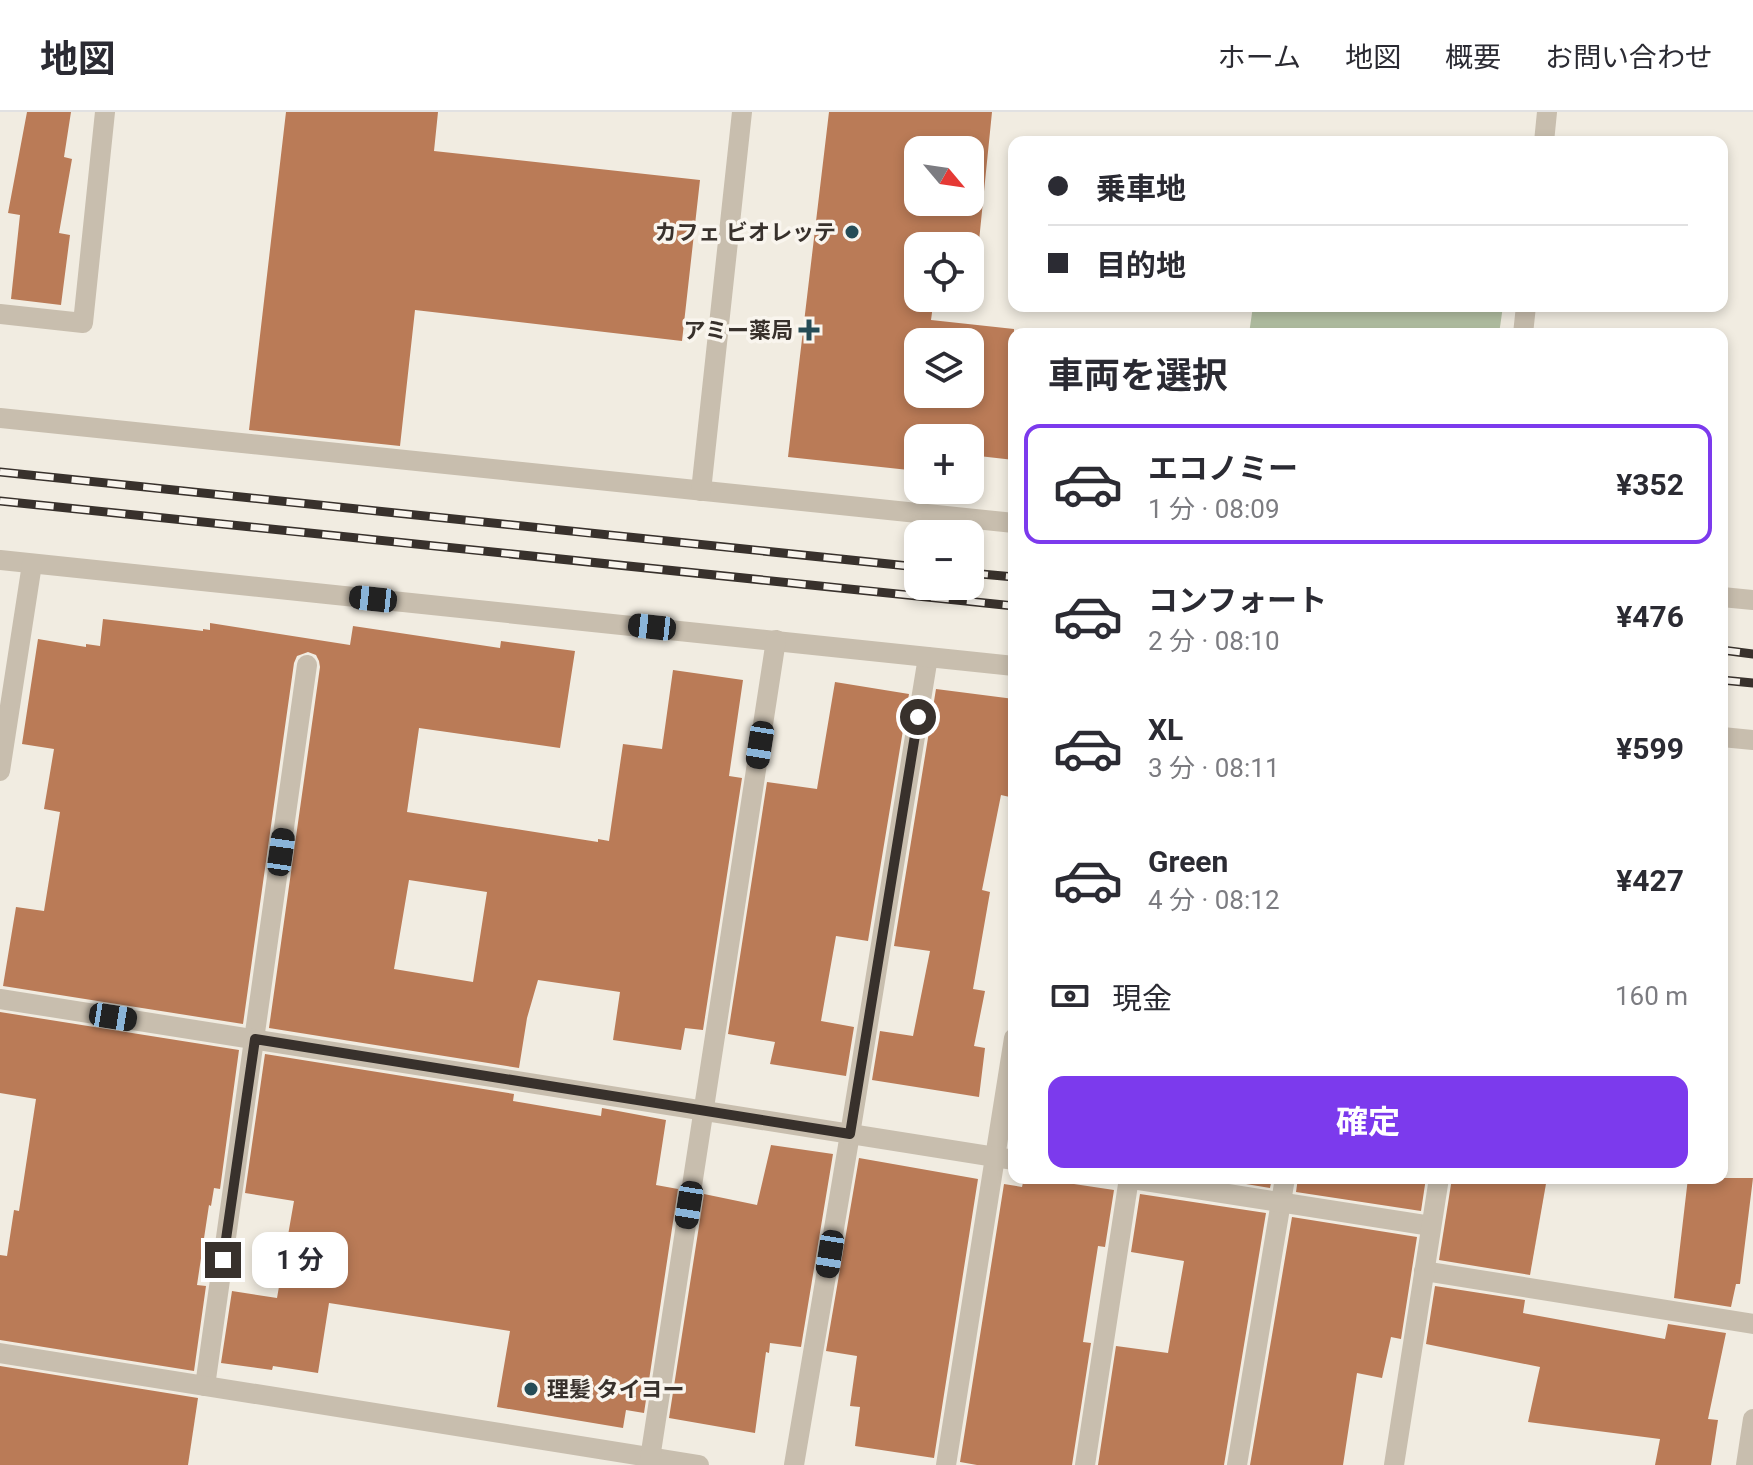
<!DOCTYPE html>
<html lang="ja">
<meta charset="utf-8">
<style>
body{margin:0;font-family:Roboto,"Noto Sans JP",sans-serif;background:#f7f7f7;color:#2b2b33;height:100vh;display:flex;flex-direction:column;font-size:30px;white-space:nowrap}
*{box-sizing:border-box;margin:0}
p{font-size:26px;color:#7c7c81}
.icon{flex:none;width:44px;height:44px;fill:none;stroke:currentColor;stroke-width:2;stroke-linecap:round;stroke-linejoin:round}
.map{position:relative;flex:1;overflow:hidden}
.details{position:absolute;left:1008px;top:216px;width:720px;height:856px;display:flex;flex-direction:column;background:#fff;border-radius:16px;box-shadow:0 4px 12px #0003}
.details>*{flex:none}
.banner{position:absolute;left:1008px;top:24px;width:720px;height:176px;border-radius:16px;box-shadow:0 4px 12px #0003;display:grid;align-content:center;height:176px;padding:0 40px;background:#fff}
.needle{width:52px;rotate:119deg}
.tools{position:absolute;left:904px;top:24px;display:grid;gap:16px}
.tools a{display:grid;place-items:center;width:80px;height:80px;border-radius:16px;background:#fff;box-shadow:0 4px 12px #0003;font-size:40px}
.end{position:absolute;width:36px;height:36px;margin:-18px;border:10px solid #38312c;background:#fff;box-shadow:0 0 0 4px #fff}
.from{border-radius:50%}
.bubble{position:absolute;height:56px;border-radius:16px;background:#fff;box-shadow:0 4px 12px #0003;font-size:26px;font-weight:700;line-height:56px;text-align:center}
.car{position:absolute;width:24px;height:48px;margin:-24px -12px;border-radius:10px;box-shadow:0 0 6px 2px #0007;background:linear-gradient(#222 24%,#8ab4d8 0 40%,#222 0 76%,#8ab4d8 0 86%,#222 0)}
.banner b{display:flex;align-items:center;gap:28px;height:76px;font-size:30px}
.banner b+b{border-top:2px solid #e1e1e2}
.banner i{width:20px;height:20px;background:#2b2b33}
ul{padding:0;list-style:none}
li{display:flex;align-items:center;gap:24px;height:120px;margin:0 16px 12px;padding:0 24px;border:4px solid transparent;border-radius:16px}
li div{flex:1}
li b{display:block;font-size:30px}
li em{font-style:normal;font-weight:700}
li.current{border-color:#7c3aed}
li>.icon{width:72px;height:72px;stroke-width:1.5}
h2{padding:0 40px;font-size:36px;line-height:96px}
.pay{display:flex;align-items:center;gap:20px;height:88px;padding:0 40px;font-size:30px}
.pay p{margin-inline-start:auto}
.cta{display:flex;gap:16px;margin-top:auto;padding:16px 40px}
.cta a{flex:1;height:92px;border-radius:16px;background:#7c3aed;color:#fff;font-size:32px;font-weight:700;line-height:92px;text-align:center}
header{display:flex;align-items:center;gap:48px;box-sizing:border-box;height:112px;padding:0 40px;background:#fff;border-bottom:2px solid #e1e1e2}
header strong{font-size:38px}
nav{display:flex;gap:44px;margin-inline-start:auto;font-size:28px}
.map>svg:first-child{display:block}
.green{fill:#b2bfa2}
.building{fill:#ba7b57;fill-rule:evenodd}
.lines{fill:none;stroke-linecap:round;stroke-linejoin:round}
.service{stroke:#c8beae;stroke-width:20}
.minor{stroke:#c8beae;stroke-width:20}
.rail-casing{stroke:#38312c;stroke-width:9}
.rail{stroke:#f9f5ee;stroke-width:6;stroke-dasharray:18;stroke-linecap:butt}
.route{stroke:#38312c;stroke-width:10}
.poi-dot{fill:#254c56;stroke:#f9f5ee;stroke-width:3}
.labels{text-anchor:middle;stroke-width:7;stroke-linejoin:round;paint-order:stroke}
.poi-label{font-size:22px;font-weight:bold;fill:#38312c;stroke:#f9f5ee;text-anchor:end}
</style>
<header>
<strong>地図</strong>
<nav><a>ホーム</a><a>地図</a><a>概要</a><a>お問い合わせ</a></nav>
</header>
<div class="map">
<svg width="1753" height="1353" viewBox="0 0 1753 1353">
<rect width="100%" height="100%" fill="#f1ece1"/>
<polygon class="green" points="1253,194 1503,194 1499,222 1249,222"/>
<g class="building">
<polygon points="27,0 71,0 64,45 72,47 59,121 70,123 61,193 11,187 20,103 8,101"/>
<polygon points="286,0 438,0 434,39 700,68 682,229 415,198 400,334 249,318"/>
<path d="M 829,0 L 992,0 L 979,129 L 941,125 L 940,134 L 918,134 L 918,186 L 934,186 L 931,208 L 1014,217 L 1014,348 L 970,343 L 970,326 L 918,326 L 918,359 L 788,345 ZM 918,38 L 970,38 L 970,90 L 918,90 ZM 918,230 L 970,230 L 970,282 L 918,282 Z"/>
<path d="M 103,507 L 203,519 L 203,517 L 210,518 L 210,511 L 350,533 L 353,514 L 500,536 L 501,529 L 575,539 L 560,636 L 419,616 L 407,700 L 598,730 L 598,727 L 609,729 L 623,632 L 662,637 L 673,558 L 743,568 L 729,664 L 742,666 L 703,918 L 685,916 L 681,938 L 613,928 L 620,880 L 538,868 L 527,906 L 519,956 L 269,916 L 320,555 L 319,549 L 316,543 L 308,540 L 297,544 L 294,551 L 243,912 L 3,874 L 16,795 L 44,799 L 60,700 L 44,697 L 54,637 L 22,632 L 38,527 L 86,535 L 86,532 L 100,534 ZM 409,768 L 487,780 L 473,870 L 394,857 Z"/>
<polygon points="835,570 909,582 868,829 836,824 821,909 854,915 846,964 770,952 775,930 728,922 767,670 817,677"/>
<polygon points="936,577 1014,587 1014,686 1001,683 982,778 990,780 973,877 985,879 974,934 985,936 979,985 872,968 880,919 913,924 930,839 894,834"/>
<polygon points="0,900 239,938 220,1077 214,1076 211,1094 209,1093 197,1173 206,1174 194,1259 0,1228 0,1143 7,1144 14,1098 19,1099 36,987 0,981"/>
<polygon points="265,942 514,982 513,989 601,1004 602,996 666,1008 656,1073 678,1077 644,1301 626,1298 623,1316 497,1295 510,1219 329,1191 318,1261 273,1254 272,1258 221,1251 232,1179 277,1186 294,1089 245,1081"/>
<polygon points="771,1033 833,1042 801,1235 770,1231 769,1241 766,1240 755,1321 669,1306 704,1082 757,1093"/>
<polygon points="859,1046 978,1067 934,1346 855,1334 860,1295 850,1294 857,1244 826,1239"/>
<polygon points="1024,1066 1034,1066 1114,1078 1105,1135 1098,1134 1083,1230 1091,1231 1072,1353 977,1353 960,1350 1004,1072 1022,1075"/>
<polygon points="1210,1066 1272,1066 1270,1076"/>
<polygon points="1298,1066 1426,1066 1421,1099 1296,1080"/>
<polygon points="1452,1066 1547,1066 1530,1163 1439,1148"/>
<polygon points="1688,1066 1753,1066 1740,1172 1736,1172 1731,1195 1674,1186"/>
<polygon points="1140,1082 1266,1101 1224,1353 1098,1353 1116,1234 1168,1241 1184,1149 1131,1140"/>
<polygon points="1292,1105 1417,1125 1401,1227 1391,1225 1382,1266 1357,1261 1343,1353 1250,1353"/>
<polygon points="1435,1174 1525,1188 1523,1201 1665,1227 1668,1212 1726,1221 1708,1307 1718,1308 1711,1353 1655,1353 1660,1327 1528,1310 1540,1255 1426,1232"/>
<polygon points="0,1254 198,1286 188,1353 0,1353"/>
</g>
<g class="lines">
<g class="service">
<polyline points="0,202 83,211 105,0"/>
<polyline points="1424,1159 1753,1212"/>
<polyline points="205,1274 307,553"/>
<polyline points="794,1353 850,1022 928,545"/>
<polyline points="946,1353 1014,926"/>
<polyline points="1085,1353 1129,1066"/>
<polyline points="1237,1353 1285,1066"/>
<polyline points="1746,1353 1753,1307"/>
</g>
<g class="minor">
<polyline points="1544,30 1547,0"/>
<polyline points="1523,222 1526,194"/>
<polyline points="0,306 1014,411"/>
<polyline points="701,379 742,0"/>
<polyline points="0,448 1014,554"/>
<polyline points="1722,485 1753,488"/>
<polyline points="1722,625 1753,628"/>
<polyline points="0,659 32,452"/>
<polyline points="0,887 1014,1048"/>
<polyline points="1126,1066 1431,1114"/>
<polyline points="0,1241 699,1353"/>
<polyline points="649,1353 776,528"/>
<polyline points="1394,1353 1439,1066"/>
</g>
<defs>
<g id="rail">
<polyline points="0,360 918,455"/>
<polyline points="0,389 1014,494"/>
<polyline points="970,461 1014,465"/>
<polyline points="1722,538 1753,542"/>
<polyline points="1722,568 1753,571"/>
</g>
</defs>
<use href="#rail" class="rail-casing"/>
<use href="#rail" class="rail"/>
</g>
<g class="lines">
<polyline class="route" points="223,1148 255,927 850,1022 918,605"/>
</g>
<g class="poi-dot">
<circle cx="852" cy="120" r="8"/>
<path d="M805 206h8v8h8v8h-8v8h-8v-8h-8v-8h8z"/>
<circle cx="531" cy="1277" r="8"/>
</g>
<g class="labels">
<g class="poi-label">
<text x="836" y="128">カフェ ビオレッテ</text>
<text x="793" y="226">アミー薬局</text>
<text x="547" y="1285" text-anchor="start">理髪 タイヨー</text>
</g>
</g>
</svg>
<div class="tools">
<a><svg class="needle" viewBox="-14 -14 28 28"><path d="M0-13l5 13h-10z" fill="#e53935"/><path d="M0 13l5-13h-10z" fill="#7c7c81"/></svg></a>
<a><svg class="icon" aria-label="locate" viewBox="0 0 24 24"><circle cx="12" cy="12" r="6"/><path d="M12 2v4M12 18v4M2 12h4M18 12h4"/></svg></a>
<a><svg class="icon" aria-label="layers" viewBox="0 0 24 24"><path d="M12 4l9 5-9 5-9-5zM3 14l9 5 9-5"/></svg></a>
<a>+</a>
<a>−</a>
</div>
<i class="end from" style="left:918px;top:605px"></i>
<i class="end" style="left:223px;top:1148px"></i>
<div class="bubble" style="left:252px;top:1120px;width:96px">1 分</div>
<i class="car" style="left:373px;top:487px;rotate:276deg"></i>
<i class="car" style="left:652px;top:515px;rotate:276deg"></i>
<i class="car" style="left:760px;top:633px;rotate:189deg"></i>
<i class="car" style="left:281px;top:740px;rotate:8deg"></i>
<i class="car" style="left:113px;top:905px;rotate:99deg"></i>
<i class="car" style="left:689px;top:1093px;rotate:189deg"></i>
<i class="car" style="left:830px;top:1142px;rotate:189deg"></i>
<div class="banner">
<b><i class="from"></i>乗車地</b>
<b><i></i>目的地</b>
</div>
<section class="details">
<h2>車両を選択</h2>
<ul>
<li class="current"><svg class="icon" aria-label="car" viewBox="0 0 24 24"><path d="M5 17H2v-5l4-1 3-4h7l3 4 3 1v5h-3M9 17h6M6 11h13"/><circle cx="7" cy="17" r="2"/><circle cx="17" cy="17" r="2"/></svg><div><b>エコノミー</b><p>1 分 · 08:09</p></div><em>¥352</em></li>
<li><svg class="icon" aria-label="car" viewBox="0 0 24 24"><path d="M5 17H2v-5l4-1 3-4h7l3 4 3 1v5h-3M9 17h6M6 11h13"/><circle cx="7" cy="17" r="2"/><circle cx="17" cy="17" r="2"/></svg><div><b>コンフォート</b><p>2 分 · 08:10</p></div><em>¥476</em></li>
<li><svg class="icon" aria-label="car" viewBox="0 0 24 24"><path d="M5 17H2v-5l4-1 3-4h7l3 4 3 1v5h-3M9 17h6M6 11h13"/><circle cx="7" cy="17" r="2"/><circle cx="17" cy="17" r="2"/></svg><div><b>XL</b><p>3 分 · 08:11</p></div><em>¥599</em></li>
<li><svg class="icon" aria-label="car" viewBox="0 0 24 24"><path d="M5 17H2v-5l4-1 3-4h7l3 4 3 1v5h-3M9 17h6M6 11h13"/><circle cx="7" cy="17" r="2"/><circle cx="17" cy="17" r="2"/></svg><div><b>Green</b><p>4 分 · 08:12</p></div><em>¥427</em></li>
</ul>
<div class="pay"><svg class="icon" aria-label="cash" viewBox="0 0 24 24"><path d="M3 7h18v10H3z"/><circle cx="12" cy="12" r="2"/></svg>現金<p>160 m</p></div>
<div class="cta"><a>確定</a></div>
</section>
</div>
